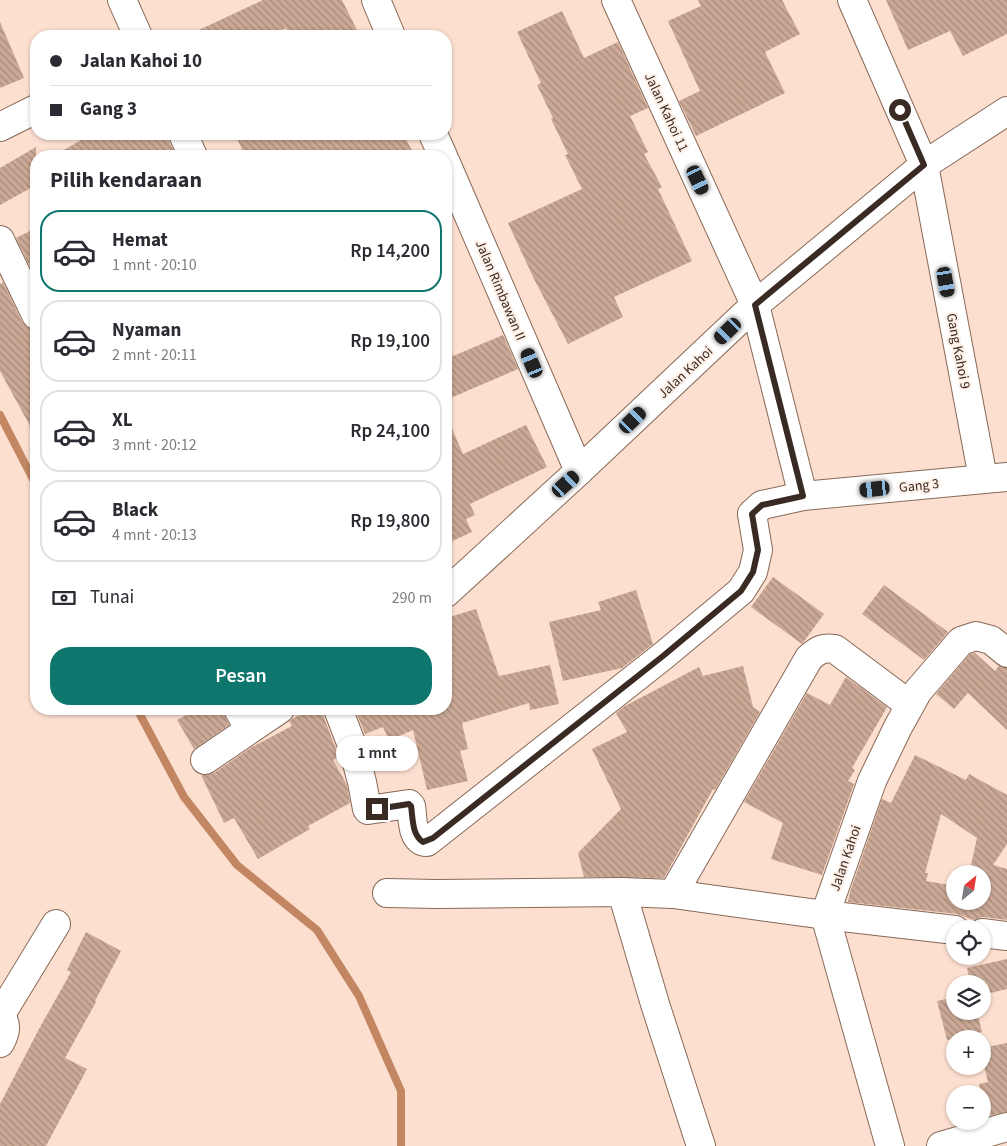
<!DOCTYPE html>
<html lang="id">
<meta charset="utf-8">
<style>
body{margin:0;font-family:"Source Sans 3",sans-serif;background:#f7f7f7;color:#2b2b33;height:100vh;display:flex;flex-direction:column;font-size:19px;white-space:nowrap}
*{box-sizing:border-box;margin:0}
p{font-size:16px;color:#7c7c81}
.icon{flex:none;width:28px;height:28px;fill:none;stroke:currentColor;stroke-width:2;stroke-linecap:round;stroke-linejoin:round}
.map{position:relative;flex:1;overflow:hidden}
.side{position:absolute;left:30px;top:150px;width:422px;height:565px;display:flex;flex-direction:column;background:#fff;border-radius:20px;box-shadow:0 1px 4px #0004}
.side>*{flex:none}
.banner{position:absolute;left:30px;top:30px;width:422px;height:110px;border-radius:20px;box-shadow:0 1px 4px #0004;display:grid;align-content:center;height:110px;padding:0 20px;background:#fff}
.needle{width:32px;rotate:30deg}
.controls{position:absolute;left:946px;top:865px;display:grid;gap:10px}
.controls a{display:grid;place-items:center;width:45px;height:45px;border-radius:50%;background:#fff;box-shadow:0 1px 4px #0004;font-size:25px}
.end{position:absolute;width:22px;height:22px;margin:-11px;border:6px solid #392b23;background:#fff;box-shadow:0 0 0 2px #fff}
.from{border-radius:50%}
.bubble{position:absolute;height:35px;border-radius:18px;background:#fff;box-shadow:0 1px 4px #0004;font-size:16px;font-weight:600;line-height:35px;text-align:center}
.car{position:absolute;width:15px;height:30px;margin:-15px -8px;border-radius:6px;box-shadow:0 0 4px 1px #0007;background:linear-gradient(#222 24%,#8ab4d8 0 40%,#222 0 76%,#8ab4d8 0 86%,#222 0)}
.banner b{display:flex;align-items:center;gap:18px;height:48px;font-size:19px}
.banner b+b{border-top:1px solid #e1e1e2}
.banner i{width:12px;height:12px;background:#2b2b33}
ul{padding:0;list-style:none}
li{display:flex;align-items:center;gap:15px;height:82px;margin:0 10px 8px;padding:0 10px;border:2px solid #e1e1e2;border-radius:20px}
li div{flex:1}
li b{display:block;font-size:19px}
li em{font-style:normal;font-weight:600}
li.current{border-color:#0f766e}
li>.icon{width:45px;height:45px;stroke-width:1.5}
h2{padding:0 20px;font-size:22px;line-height:60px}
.pay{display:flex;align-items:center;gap:12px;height:55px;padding:0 20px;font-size:19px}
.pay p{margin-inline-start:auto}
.button{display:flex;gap:10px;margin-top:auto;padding:10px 20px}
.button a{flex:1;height:58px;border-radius:20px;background:#0f766e;color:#fff;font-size:20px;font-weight:600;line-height:58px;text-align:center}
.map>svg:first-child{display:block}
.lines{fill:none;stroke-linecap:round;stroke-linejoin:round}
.stream{stroke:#c28663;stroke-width:8}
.building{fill:url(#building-back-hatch);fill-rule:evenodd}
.minor-casing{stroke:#886957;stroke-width:30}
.minor{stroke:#fff;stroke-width:28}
.route{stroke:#392b23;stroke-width:6}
.labels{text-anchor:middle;stroke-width:4;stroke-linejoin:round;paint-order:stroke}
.street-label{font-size:14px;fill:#392b23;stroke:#feefe7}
</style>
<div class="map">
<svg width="1007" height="1146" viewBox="0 0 1007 1146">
<defs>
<pattern id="building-back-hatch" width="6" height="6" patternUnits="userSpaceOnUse" patternTransform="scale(1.25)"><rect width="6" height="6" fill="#cba996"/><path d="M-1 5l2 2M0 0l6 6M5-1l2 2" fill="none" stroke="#a68a7a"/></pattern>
</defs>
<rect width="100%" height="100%" fill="#fcdfcf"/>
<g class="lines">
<g class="stream">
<polyline points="0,415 36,485"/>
<polyline points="137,709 184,797 237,865 317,930 359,996 401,1091 401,1146"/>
</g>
</g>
<g class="building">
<polygon points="263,0 342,0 360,36 291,36 286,28 268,36 186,36"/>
<polygon points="698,0 782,0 800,34 765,52 785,93 696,136 679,101 700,91 668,21 701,6"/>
<polygon points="886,0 1007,0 1007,34 963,56 950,31 908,50"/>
<polygon points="562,11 584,58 618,42 648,108 630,116 648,152 644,154 662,187 658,189 692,261 614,297 623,317 568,344 534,279 508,223 582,189 565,155 568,154 551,119 553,118 537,85 541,83 517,32"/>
<polygon points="0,22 24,78 0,88"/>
<polygon points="91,134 166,134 176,156 54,156"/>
<polygon points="235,134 403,134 415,156 245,156"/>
<polygon points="36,147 36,185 0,205 0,168"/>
<polygon points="36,228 36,279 16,238"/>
<polygon points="3,282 22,322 28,328 36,330 36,437 0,371 0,284"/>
<polygon points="503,335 518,369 446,400 446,359"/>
<polygon points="446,415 463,454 526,425 547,467 470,504 475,515 466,519 472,532 446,544"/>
<polygon points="773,577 824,614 802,644 751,607"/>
<polygon points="884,585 948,632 924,660 862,614"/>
<polygon points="636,590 653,644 622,668 563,681 549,622 601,610 598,602"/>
<polygon points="476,609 499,676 550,665 559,704 530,710 529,703 462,723 468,749 460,751 468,781 427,790 413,730 389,740 383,727 365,734 355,709 446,709 446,618"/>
<polygon points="975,653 995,671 999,666 1007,668 1007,730 968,693 954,709 936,694 970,654"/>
<polygon points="743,666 753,707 760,712 715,790 713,789 664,878 584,877 578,853 621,809 592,749 627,732 616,713 625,706 699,667 703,676"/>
<polygon points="846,677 887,707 852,768 855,770 848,781 854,784 822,875 771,859 783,823 744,802 807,693 830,705"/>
<polygon points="197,709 222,709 229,725 194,749 177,720"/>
<polygon points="311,709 323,709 323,715 339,757 333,760 347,785 350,803 308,826 310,829 258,859 234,818 224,823 201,775 207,775 214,773 252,747 292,726 289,721 292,719"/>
<path d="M 915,755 L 966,780 L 969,774 L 1007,795 L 1007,844 L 993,865 L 1007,869 L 1007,920 L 983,917 L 974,920 L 957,914 L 848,902 L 850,892 L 882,799 L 891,803 ZM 941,814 L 977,838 L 969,874 L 982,874 L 982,901 L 955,901 L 955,886 L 926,881 L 928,873 L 925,873 Z"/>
<polygon points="86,932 121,951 95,1001 96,1002 65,1058 87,1069 46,1146 0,1146 0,1104 39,1029 71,972 67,970"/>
<polygon points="1007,959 1007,989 982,995 982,984 970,984 967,968"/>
<polygon points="955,997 955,1011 977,1011 982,1032 947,1040 937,1001"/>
<polygon points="1007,1043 1007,1112 988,1116 979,1084 988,1082 982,1057 982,1048"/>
</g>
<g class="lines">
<defs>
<g id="minor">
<polyline points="122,0 138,36"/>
<polyline points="376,0 391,36"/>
<polyline points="616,0 755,305 803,496"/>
<polyline points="852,0 924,165 983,478"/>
<polyline points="0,127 36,109"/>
<polyline points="183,134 193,156"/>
<polyline points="433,134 443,156"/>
<polyline points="446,163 579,471"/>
<polyline points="0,240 36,315"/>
<polyline points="446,593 579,471 755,305 924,165 1007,111"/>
<polyline points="238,709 249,728"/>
<path d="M 338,709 L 353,748 L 362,782 L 367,809 L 368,810 L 409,804 L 411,806 C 413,817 411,842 427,842 L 663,656 L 741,591 L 753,572 L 758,550 L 752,514 L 762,505 L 803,496 L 1007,477"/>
<polyline points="205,760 280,709"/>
<polyline points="622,892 655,1004 701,1146"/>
<polyline points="387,893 437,894 622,892 673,894 825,915 955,930"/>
<path d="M 673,894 L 809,658 C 818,650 823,647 835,649 L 910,705"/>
<polyline points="982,933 1007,936"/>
<polyline points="0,1016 56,924"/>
<path d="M 0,1016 C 8,1024 5,1034 0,1043"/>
<polyline points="890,1146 825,915 872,781 898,727 918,691 961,641 976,636 991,640 1007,653"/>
<polyline points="941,1146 1007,1127"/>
</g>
</defs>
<use href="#minor" class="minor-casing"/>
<use href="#minor" class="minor"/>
</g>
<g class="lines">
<path class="route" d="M 377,809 L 409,804 L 411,806 C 413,819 412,835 423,842 L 433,838 L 663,656 L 741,591 L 753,572 L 758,550 L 752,514 L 762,505 L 803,496 L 755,305 L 924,165 L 900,110"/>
</g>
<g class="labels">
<g class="street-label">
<text transform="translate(667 112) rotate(65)" y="5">Jalan Kahoi 11</text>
<text transform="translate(501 290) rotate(67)" y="5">Jalan Rimbawan II</text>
<text transform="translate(959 351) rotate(79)" y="5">Gang Kahoi 9</text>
<text transform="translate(685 372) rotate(-43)" y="5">Jalan Kahoi</text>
<text transform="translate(919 485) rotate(-6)" y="5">Gang 3</text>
<text transform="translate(845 858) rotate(-71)" y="5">Jalan Kahoi</text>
</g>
</g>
</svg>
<div class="controls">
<a><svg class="needle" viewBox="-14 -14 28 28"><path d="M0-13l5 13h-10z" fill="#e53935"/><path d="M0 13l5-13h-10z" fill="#7c7c81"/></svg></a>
<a><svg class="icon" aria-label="locate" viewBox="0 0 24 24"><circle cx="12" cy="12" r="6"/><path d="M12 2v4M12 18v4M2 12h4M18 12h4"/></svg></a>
<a><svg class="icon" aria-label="layers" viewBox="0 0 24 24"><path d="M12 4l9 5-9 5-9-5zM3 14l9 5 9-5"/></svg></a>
<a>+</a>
<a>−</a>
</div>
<i class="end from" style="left:900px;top:110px"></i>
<i class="end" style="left:377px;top:809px"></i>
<div class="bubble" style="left:336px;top:736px;width:82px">1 mnt</div>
<i class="car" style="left:698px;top:180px;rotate:155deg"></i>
<i class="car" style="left:946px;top:282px;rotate:170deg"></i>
<i class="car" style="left:728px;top:331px;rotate:226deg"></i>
<i class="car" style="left:532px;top:363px;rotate:337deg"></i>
<i class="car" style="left:633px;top:420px;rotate:46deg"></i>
<i class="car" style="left:566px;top:484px;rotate:48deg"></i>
<i class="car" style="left:875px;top:489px;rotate:264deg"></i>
<div class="banner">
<b><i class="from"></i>Jalan Kahoi 10</b>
<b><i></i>Gang 3</b>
</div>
<section class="side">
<h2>Pilih kendaraan</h2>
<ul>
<li class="current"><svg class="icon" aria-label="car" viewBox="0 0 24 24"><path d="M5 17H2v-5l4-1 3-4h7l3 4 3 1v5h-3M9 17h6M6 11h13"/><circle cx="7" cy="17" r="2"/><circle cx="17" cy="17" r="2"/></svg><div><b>Hemat</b><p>1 mnt · 20:10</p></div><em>Rp 14,200</em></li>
<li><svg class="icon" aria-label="car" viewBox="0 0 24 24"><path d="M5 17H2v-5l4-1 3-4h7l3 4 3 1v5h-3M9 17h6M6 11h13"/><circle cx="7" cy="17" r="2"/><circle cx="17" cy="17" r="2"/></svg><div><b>Nyaman</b><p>2 mnt · 20:11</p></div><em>Rp 19,100</em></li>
<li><svg class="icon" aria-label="car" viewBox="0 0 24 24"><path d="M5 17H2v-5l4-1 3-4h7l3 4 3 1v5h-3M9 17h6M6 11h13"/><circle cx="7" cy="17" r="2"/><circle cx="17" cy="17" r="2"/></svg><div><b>XL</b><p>3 mnt · 20:12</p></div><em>Rp 24,100</em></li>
<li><svg class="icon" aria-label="car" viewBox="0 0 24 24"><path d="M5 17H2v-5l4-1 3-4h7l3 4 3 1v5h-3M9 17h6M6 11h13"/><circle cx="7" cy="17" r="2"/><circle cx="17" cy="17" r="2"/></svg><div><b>Black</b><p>4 mnt · 20:13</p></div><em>Rp 19,800</em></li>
</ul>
<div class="pay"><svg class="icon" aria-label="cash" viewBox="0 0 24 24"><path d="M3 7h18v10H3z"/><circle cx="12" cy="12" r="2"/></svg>Tunai<p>290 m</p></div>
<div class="button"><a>Pesan</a></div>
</section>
</div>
